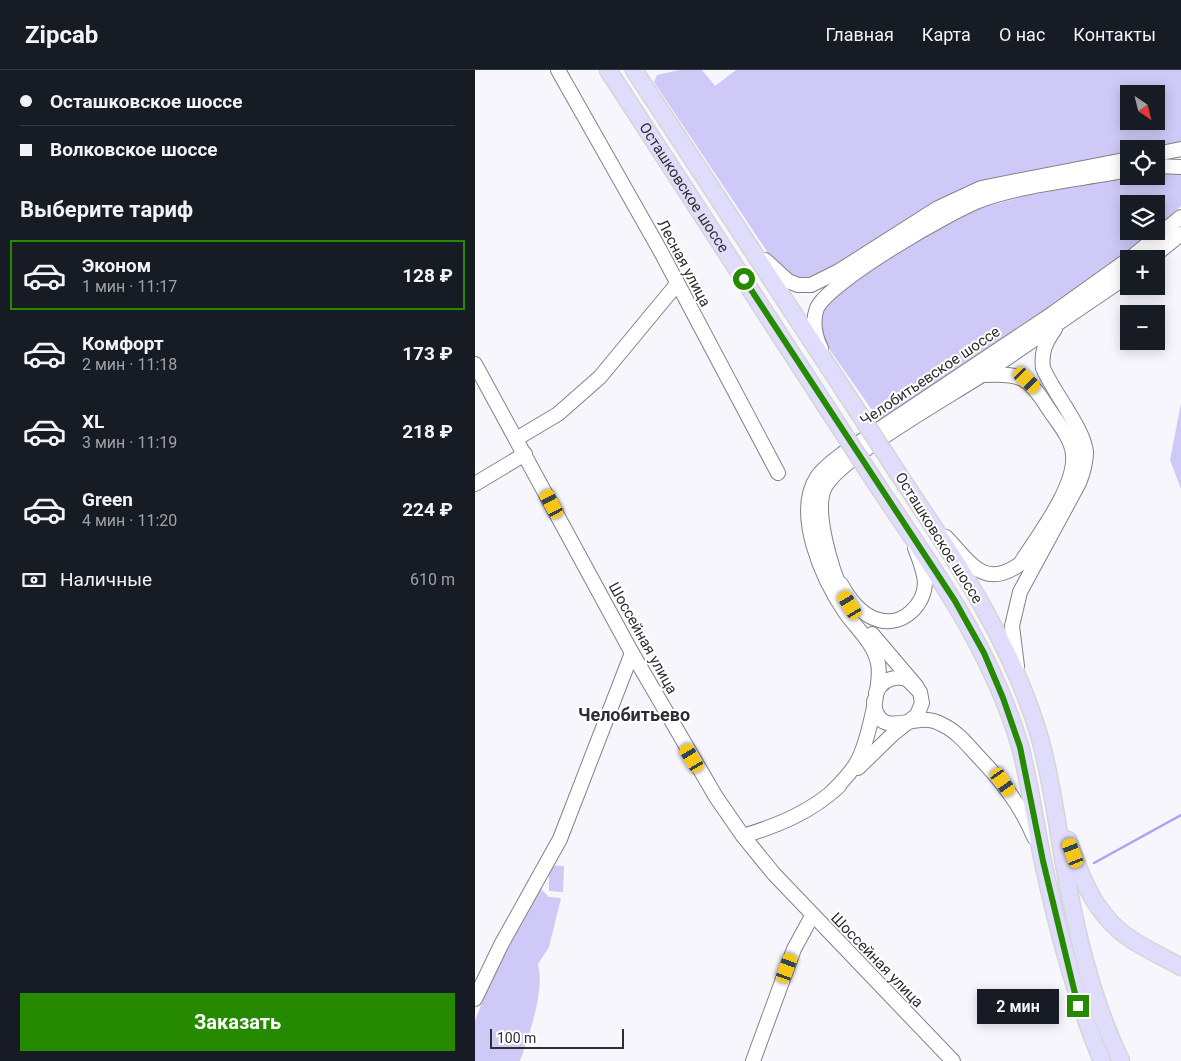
<!DOCTYPE html>
<html lang="ru">
<meta charset="utf-8">
<style>
body{margin:0;font-family:Roboto,sans-serif;background:#242831;color:#f1f3f6;height:100vh;display:flex;flex-direction:column;font-size:19px;white-space:nowrap}
*{box-sizing:border-box;margin:0}
p{font-size:16px;color:#9ea1a6}
.icon{flex:none;width:28px;height:28px;fill:none;stroke:currentColor;stroke-width:2;stroke-linecap:round;stroke-linejoin:round}
.map{position:relative;flex:1;overflow:hidden}
.sheet{display:flex;flex-direction:column;background:#171b24;width:475px}
.sheet>*{flex:none}
.banner{display:grid;align-content:center;height:110px;padding:0 20px;background:#171b24}
.needle{width:32px;rotate:145deg}
.tools{position:absolute;left:645px;top:15px;display:grid;gap:10px}
.tools a{display:grid;place-items:center;width:45px;height:45px;border-radius:0px;background:#171b24;box-shadow:0 2px 12px #0003;font-size:25px}
.scale{position:absolute;left:15px;bottom:12px;width:134px;box-sizing:border-box;padding-left:5px;border:2px solid #2e2d30;border-top:0;font-size:14px;line-height:18px;white-space:nowrap;color:#2e2d30;-webkit-text-stroke:4px #fff;paint-order:stroke}
.end{position:absolute;width:22px;height:22px;margin:-11px;border:6px solid #268a00;background:#fff;box-shadow:0 0 0 2px #fff}
.from{border-radius:50%}
.bubble{position:absolute;height:35px;border-radius:0px;background:#171b24;box-shadow:0 2px 12px #0003;font-size:16px;font-weight:700;line-height:35px;text-align:center}
.car{position:absolute;width:15px;height:30px;margin:-15px -8px;border-radius:6px;box-shadow:0 0 4px 1px #0007;background:linear-gradient(#f5c518 24%,#345 0 40%,#f5c518 0 76%,#345 0 86%,#f5c518 0)}
.banner b{display:flex;align-items:center;gap:18px;height:48px;font-size:19px}
.banner b+b{border-top:1px solid #363941}
.banner i{width:12px;height:12px;background:#f1f3f6}
ul{padding:0;list-style:none}
li{display:flex;align-items:center;gap:15px;height:70px;margin:0 10px 8px;padding:0 10px;border:2px solid transparent;border-radius:0px}
li div{flex:1}
li b{display:block;font-size:19px}
li em{font-style:normal;font-weight:700}
li.current{border-color:#268a00}
li>.icon{width:45px;height:45px;stroke-width:1.5}
h2{padding:0 20px;font-size:22px;line-height:60px}
.pay{display:flex;align-items:center;gap:12px;height:55px;padding:0 20px;font-size:19px}
.pay p{margin-inline-start:auto}
.cta{display:flex;gap:10px;margin-top:auto;padding:10px 20px}
.cta a{flex:1;height:58px;border-radius:0px;background:#268a00;color:#fff;font-size:20px;font-weight:700;line-height:58px;text-align:center}
header{display:flex;align-items:center;gap:30px;box-sizing:border-box;height:70px;padding:0 25px;background:#171b24;border-bottom:1px solid #363941}
header strong{font-size:24px}
nav{display:flex;gap:28px;margin-inline-start:auto;font-size:18px}
main{display:flex;flex:1;min-height:0}
.map>svg:first-child{display:block}
.green{fill:#cec9f7;fill-rule:evenodd}
.lines{fill:none;stroke-linecap:round;stroke-linejoin:round}
.stream{stroke:#aea2f5;stroke-width:2.5}
.minor-casing{stroke:#828288;stroke-width:16}
.major-casing{stroke:#d5d5d6;stroke-width:19}
.minor{stroke:#fff;stroke-width:14}
.major{stroke:#e0dcfb;stroke-width:16}
.major-bridge-casing{stroke:#d5d5d6;stroke-width:19;stroke-linecap:butt}
.major-bridge{stroke:#e0dcfb;stroke-width:16}
.route{stroke:#268a00;stroke-width:6}
.labels{text-anchor:middle;stroke-width:4;stroke-linejoin:round;paint-order:stroke}
.street-label{font-size:15px;fill:#2e2d30;stroke:#fff}
.quarter-label{font-size:18px;font-weight:bold;fill:#2e2d33;stroke:#fff}
</style>
<header>
<strong>Zipcab</strong>
<nav><a>Главная</a><a>Карта</a><a>О нас</a><a>Контакты</a></nav>
</header>
<main>
<section class="sheet">
<div class="banner">
<b><i class="from"></i>Осташковское шоссе</b>
<b><i></i>Волковское шоссе</b>
</div>
<h2>Выберите тариф</h2>
<ul>
<li class="current"><svg class="icon" aria-label="car" viewBox="0 0 24 24"><path d="M5 17H2v-5l4-1 3-4h7l3 4 3 1v5h-3M9 17h6M6 11h13"/><circle cx="7" cy="17" r="2"/><circle cx="17" cy="17" r="2"/></svg><div><b>Эконом</b><p>1 мин · 11:17</p></div><em>128 ₽</em></li>
<li><svg class="icon" aria-label="car" viewBox="0 0 24 24"><path d="M5 17H2v-5l4-1 3-4h7l3 4 3 1v5h-3M9 17h6M6 11h13"/><circle cx="7" cy="17" r="2"/><circle cx="17" cy="17" r="2"/></svg><div><b>Комфорт</b><p>2 мин · 11:18</p></div><em>173 ₽</em></li>
<li><svg class="icon" aria-label="car" viewBox="0 0 24 24"><path d="M5 17H2v-5l4-1 3-4h7l3 4 3 1v5h-3M9 17h6M6 11h13"/><circle cx="7" cy="17" r="2"/><circle cx="17" cy="17" r="2"/></svg><div><b>XL</b><p>3 мин · 11:19</p></div><em>218 ₽</em></li>
<li><svg class="icon" aria-label="car" viewBox="0 0 24 24"><path d="M5 17H2v-5l4-1 3-4h7l3 4 3 1v5h-3M9 17h6M6 11h13"/><circle cx="7" cy="17" r="2"/><circle cx="17" cy="17" r="2"/></svg><div><b>Green</b><p>4 мин · 11:20</p></div><em>224 ₽</em></li>
</ul>
<div class="pay"><svg class="icon" aria-label="cash" viewBox="0 0 24 24"><path d="M3 7h18v10H3z"/><circle cx="12" cy="12" r="2"/></svg>Наличные<p>610 m</p></div>
<div class="cta"><a>Заказать</a></div>
</section>
<div class="map">
<svg width="706" height="991" viewBox="0 0 706 991">
<rect width="100%" height="100%" fill="#f7f6fd"/>
<g class="green">
<path d="M 204,0 L 227,0 L 240,16 L 261,0 L 706,0 L 706,74 L 681,79 L 654,79 L 654,86 L 565,101 L 363,197 C 331,210 326,218 299,192 L 179,12 L 182,5 ZM 654,24 L 681,24 L 681,51 L 654,51 Z"/>
<polygon points="692,100 706,105 706,136 681,160 681,134 654,134 654,161 679,161 613,211 404,350 350,273 346,252 349,236 368,217 488,143 550,126 659,106 681,106 681,102"/>
<polygon points="706,333 706,419 695,390"/>
<polygon points="74,795 89,796 88,822 74,821"/>
<path d="M 66,819 L 74,827 L 86,828 L 74,877 L 63,894 C 70,920 54,966 45,991 L 0,991 L 0,951 L 21,896 L 52,834 L 60,828 Z"/>
</g>
<g class="lines">
<polyline class="stream" points="619,793 706,745"/>
<defs>
<g id="minor">
<polyline points="83,0 186,182 303,403"/>
<polyline points="681,84 706,79"/>
<polyline points="681,96 706,97"/>
<polyline points="675,189 706,164"/>
<polyline points="290,190 313,211 323,215 336,215 364,201 463,138 506,118 654,89"/>
<path d="M 346,278 C 340,267 337,251 342,238 C 355,211 477,140 509,129 C 552,114 608,109 654,100"/>
<polyline points="0,294 157,583 241,727 268,766 299,804 478,991"/>
<polyline points="41,369 83,344 125,307 202,214"/>
<polyline points="0,414 50,384"/>
<path d="M 471,467 C 495,492 509,520 545,494 C 562,467 601,417 598,385 C 597,368 582,352 573,338 C 553,306 545,303 508,305"/>
<path d="M 366,514 C 373,528 387,546 404,550 C 428,557 450,534 450,512 C 449,501 444,488 440,478"/>
<path d="M 367,522 C 357,500 339,443 349,419 C 361,390 475,326 507,305 C 556,272 605,238 654,205"/>
<polyline points="397,564 442,617"/>
<path d="M 542,596 L 537,556 L 545,522 L 604,413 C 608,403 611,393 611,382 C 609,359 578,322 568,298 C 566,282 570,273 580,259"/>
<path d="M 399,631 C 401,665 428,651 446,650 C 454,649 461,651 468,655 C 481,661 491,673 500,683 C 525,709 545,733 559,767"/>
<path d="M 383,698 L 418,664 L 442,645 L 447,633 L 445,622 L 432,609 C 418,605 407,610 401,623"/>
<path d="M 358,721 C 367,712 376,703 382,692 C 392,675 407,611 403,593 C 399,573 381,558 370,542 C 348,510 318,444 342,407 C 348,398 358,391 367,384 L 577,244 L 658,186 L 706,147"/>
<path d="M 268,766 C 304,755 336,742 364,716"/>
<polyline points="0,929 26,875 85,769 157,583"/>
<polyline points="278,991 319,879 337,846"/>
</g>
<g id="major">
<path id="s1" d="M 133,0 L 352,338"/>
<polyline points="159,0 372,325"/>
<path d="M 426,408 C 481,490 539,575 566,672 C 579,721 584,771 594,821 C 605,879 621,938 646,991"/>
<path d="M 406,421 C 461,502 517,581 545,676 C 555,714 560,753 568,792 C 583,860 600,927 627,991"/>
<path d="M 593,770 C 605,804 617,838 646,862 C 663,876 687,886 706,897"/>
</g>
</defs>
<use href="#minor" class="minor-casing"/>
<use href="#major" class="major-casing"/>
<use href="#minor" class="minor"/>
<use href="#major" class="major"/>
<defs>
<g id="major-bridge">
<polyline points="372,325 426,408"/>
<polyline points="352,338 406,421"/>
</g>
</defs>
<use href="#major-bridge" class="major-bridge-casing"/>
<use href="#major-bridge" class="major-bridge"/>
</g>
<g class="lines">
<polyline class="route" points="269,209 480,531 509,583 528,628 545,677 568,791 603,936"/>
</g>
<g class="labels">
<g class="street-label">
<text dy="5" stroke="none"><textPath href="#s1" startOffset="140">Осташковское шоссе</textPath></text>
<text transform="translate(209 193) rotate(62)" y="5">Лесная улица</text>
<text transform="translate(455 306) rotate(-34)" y="5">Челобитьевское шоссе</text>
<text transform="translate(464 468) rotate(58)" y="5">Осташковское шоссе</text>
<text transform="translate(168 568) rotate(61)" y="5">Шоссейная улица</text>
<text transform="translate(402 890) rotate(46)" y="5">Шоссейная улица</text>
</g>
<g class="quarter-label">
<text x="159" y="651">Челобитьево</text>
</g>
</g>
</svg>
<div class="tools">
<a><svg class="needle" viewBox="-14 -14 28 28"><path d="M0-13l5 13h-10z" fill="#e53935"/><path d="M0 13l5-13h-10z" fill="#9ea1a6"/></svg></a>
<a><svg class="icon" aria-label="locate" viewBox="0 0 24 24"><circle cx="12" cy="12" r="6"/><path d="M12 2v4M12 18v4M2 12h4M18 12h4"/></svg></a>
<a><svg class="icon" aria-label="layers" viewBox="0 0 24 24"><path d="M12 4l9 5-9 5-9-5zM3 14l9 5 9-5"/></svg></a>
<a>+</a>
<a>−</a>
</div>
<div class="scale">100 m</div>
<i class="end from" style="left:269px;top:209px"></i>
<i class="end" style="left:603px;top:936px"></i>
<div class="bubble" style="left:502px;top:919px;width:82px">2 мин</div>
<i class="car" style="left:552px;top:310px;rotate:134deg"></i>
<i class="car" style="left:77px;top:434px;rotate:332deg"></i>
<i class="car" style="left:375px;top:535px;rotate:329deg"></i>
<i class="car" style="left:217px;top:688px;rotate:329deg"></i>
<i class="car" style="left:528px;top:712px;rotate:145deg"></i>
<i class="car" style="left:598px;top:783px;rotate:339deg"></i>
<i class="car" style="left:312px;top:898px;rotate:20deg"></i>
</div>
</main>
